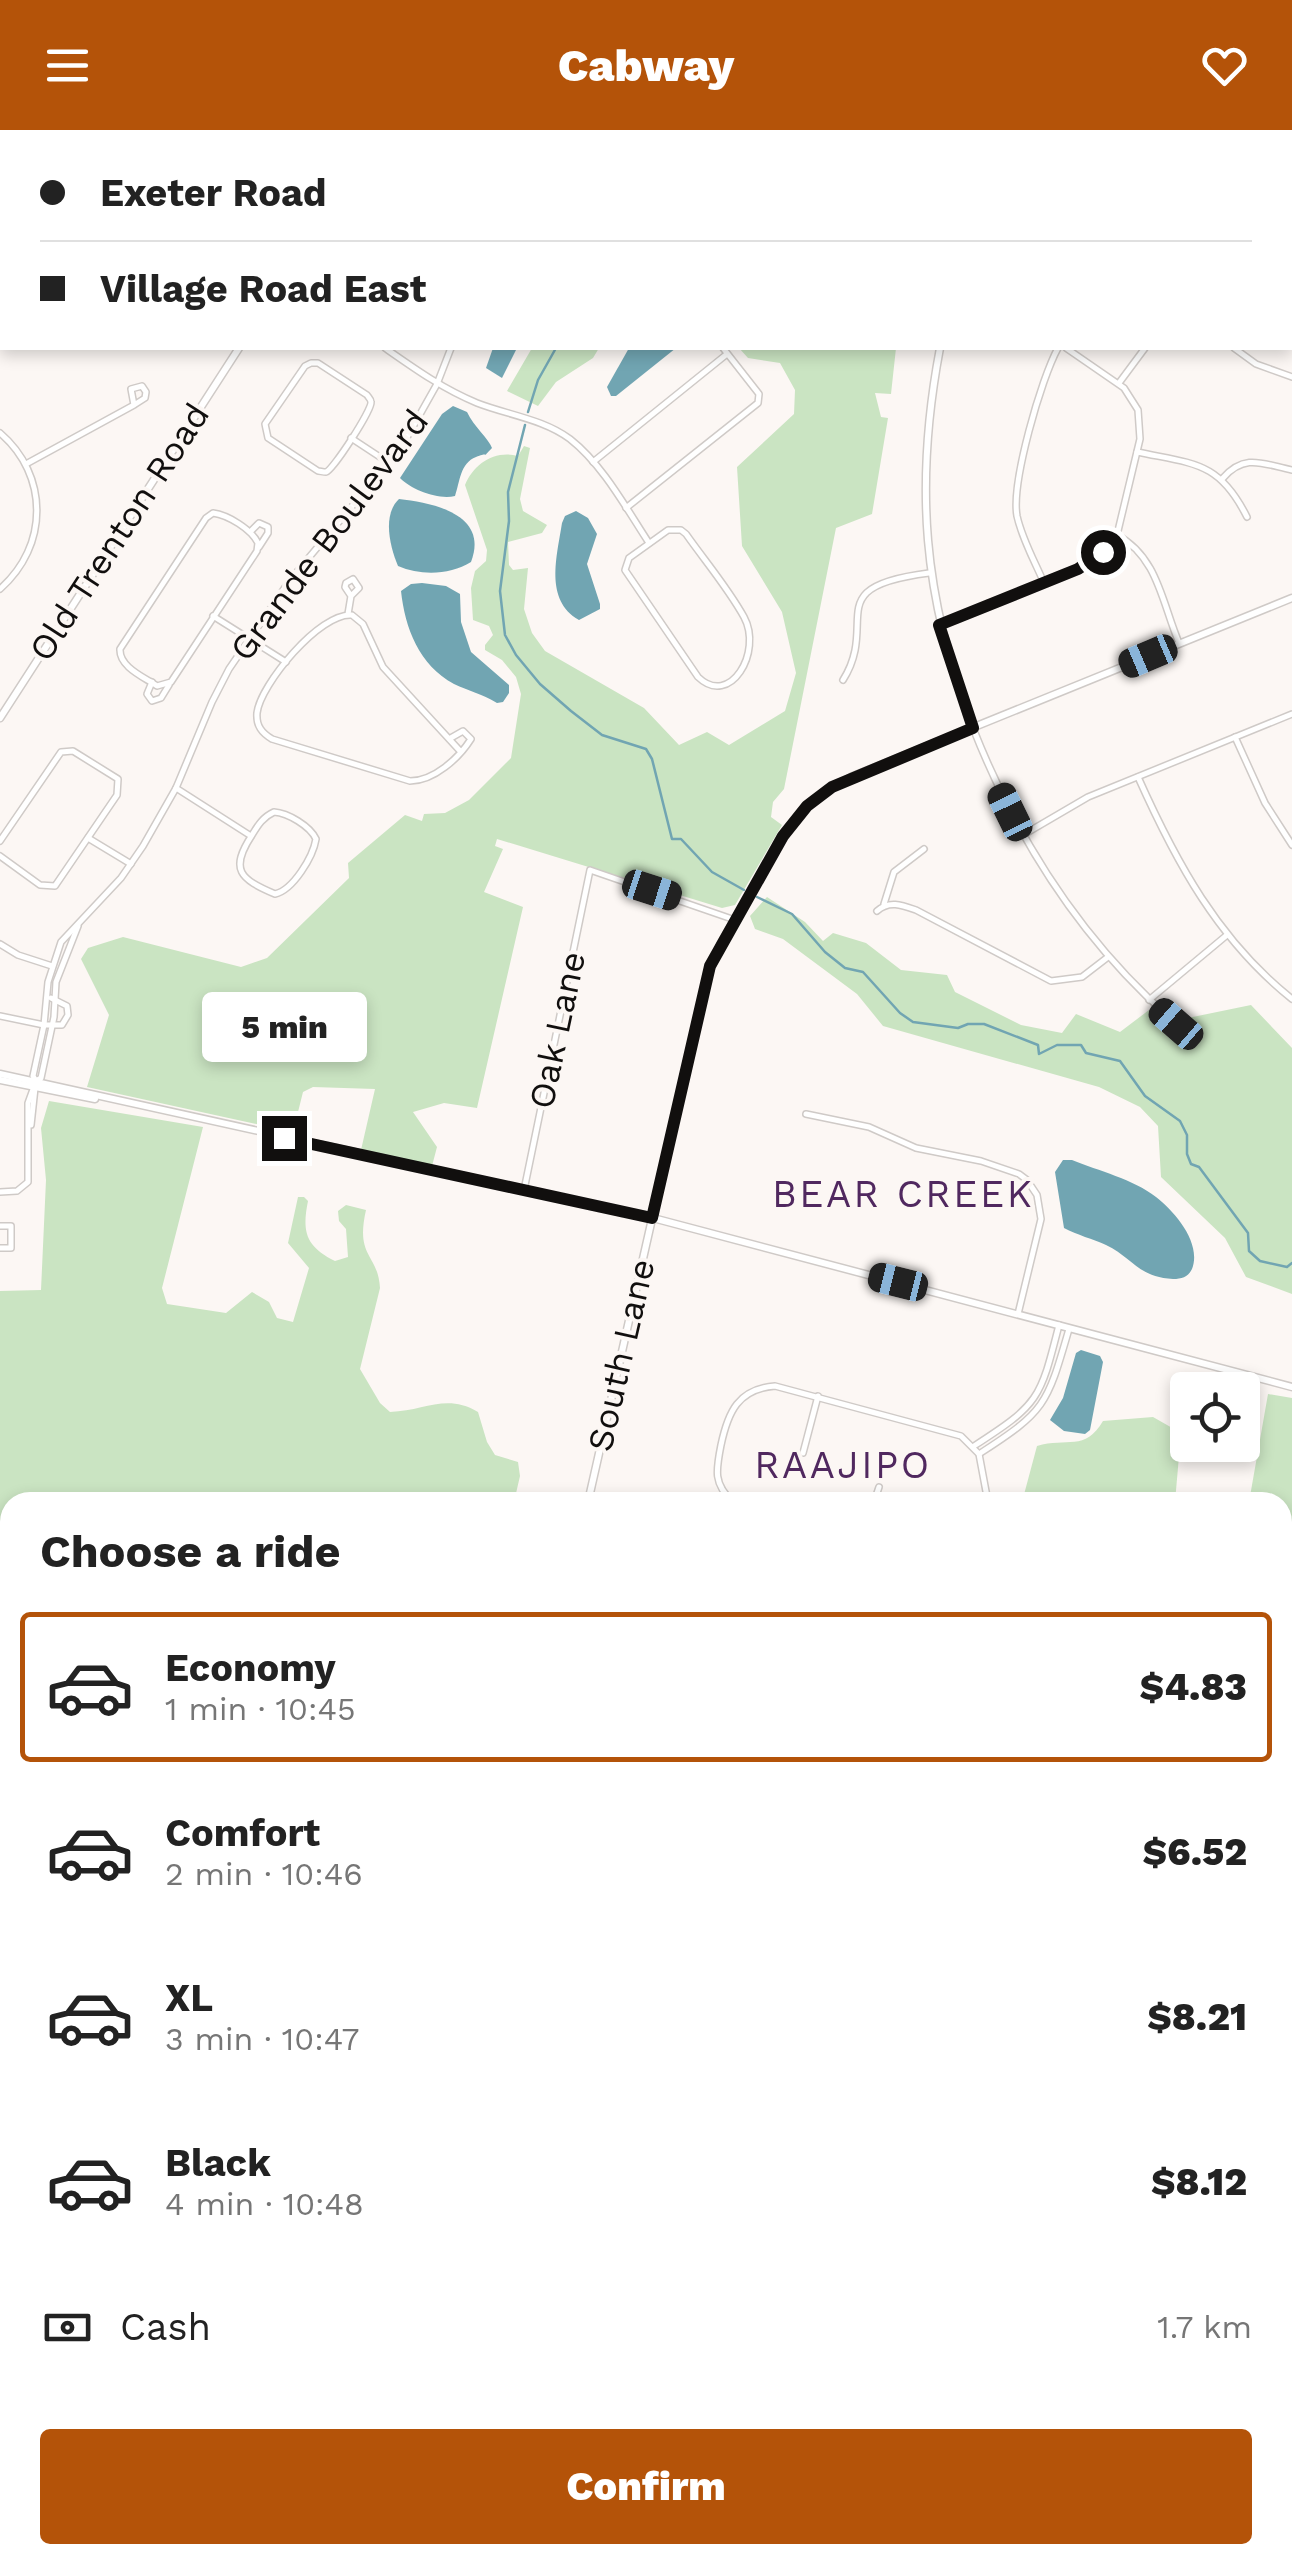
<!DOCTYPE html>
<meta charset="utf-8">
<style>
body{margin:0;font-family:"Work Sans",sans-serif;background:#f2f2f2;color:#222;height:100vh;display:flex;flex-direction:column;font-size:38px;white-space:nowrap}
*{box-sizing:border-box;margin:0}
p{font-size:32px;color:#767676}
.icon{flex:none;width:55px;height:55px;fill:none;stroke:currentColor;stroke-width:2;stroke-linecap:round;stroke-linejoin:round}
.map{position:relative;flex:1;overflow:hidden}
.details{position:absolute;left:0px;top:1362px;width:1292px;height:1072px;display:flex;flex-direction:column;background:#fff;border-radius:30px 30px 0 0;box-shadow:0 5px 15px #0003}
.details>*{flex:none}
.top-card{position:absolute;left:0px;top:0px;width:1292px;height:220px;box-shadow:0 5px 15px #0003;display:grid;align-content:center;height:220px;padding:0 40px;background:#fff}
.buttons{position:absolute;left:1170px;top:1242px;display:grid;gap:20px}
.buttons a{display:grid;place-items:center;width:90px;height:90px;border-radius:10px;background:#fff;box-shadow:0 5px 15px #0003;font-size:50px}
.end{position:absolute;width:45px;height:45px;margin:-22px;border:12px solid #110f0e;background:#fff;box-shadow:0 0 0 5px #fff}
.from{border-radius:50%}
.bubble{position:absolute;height:70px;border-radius:10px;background:#fff;box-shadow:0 5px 15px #0003;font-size:32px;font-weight:800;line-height:70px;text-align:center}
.car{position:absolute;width:30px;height:60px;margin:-30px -15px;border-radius:12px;box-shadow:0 0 8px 2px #0007;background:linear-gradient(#222 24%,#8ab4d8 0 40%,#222 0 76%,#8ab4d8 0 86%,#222 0)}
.top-card b{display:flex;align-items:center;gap:35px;height:95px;font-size:38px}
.top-card b+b{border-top:2px solid #e0e0e0}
.top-card i{width:25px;height:25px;background:#222}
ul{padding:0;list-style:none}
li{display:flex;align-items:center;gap:30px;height:150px;margin:0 20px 15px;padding:0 20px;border:5px solid transparent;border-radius:10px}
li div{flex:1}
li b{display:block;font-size:38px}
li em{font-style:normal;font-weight:800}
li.current{border-color:#b45309}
li>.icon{width:90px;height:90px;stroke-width:1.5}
h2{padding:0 40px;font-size:45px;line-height:120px}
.pay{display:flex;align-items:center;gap:25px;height:110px;padding:0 40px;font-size:38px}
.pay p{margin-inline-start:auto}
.button{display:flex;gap:20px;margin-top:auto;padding:20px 40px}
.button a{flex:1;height:115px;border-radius:10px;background:#b45309;color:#fff;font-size:40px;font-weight:800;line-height:115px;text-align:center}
header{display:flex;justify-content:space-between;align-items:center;height:130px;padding:0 40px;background:#b45309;color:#fff;font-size:45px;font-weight:800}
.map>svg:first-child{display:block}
.green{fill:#cae4c2}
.water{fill:#71a5b2}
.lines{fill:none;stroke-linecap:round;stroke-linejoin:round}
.stream{stroke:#71a5b2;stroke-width:2.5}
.street-casing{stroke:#cfcac7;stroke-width:8}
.secondary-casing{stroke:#cfcac7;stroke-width:9}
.street{stroke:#fff;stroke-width:5}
.secondary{stroke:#fff;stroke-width:6}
.route{stroke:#110f0e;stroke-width:12}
.labels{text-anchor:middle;stroke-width:8;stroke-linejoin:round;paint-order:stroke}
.street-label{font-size:35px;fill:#110f0e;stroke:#fcf7f4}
.neighbourhood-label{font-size:38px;letter-spacing:2.5px;fill:#50285f;stroke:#fcf7f4}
</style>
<header><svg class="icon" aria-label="menu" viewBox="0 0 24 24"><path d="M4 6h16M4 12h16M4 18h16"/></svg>Cabway<svg class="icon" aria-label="heart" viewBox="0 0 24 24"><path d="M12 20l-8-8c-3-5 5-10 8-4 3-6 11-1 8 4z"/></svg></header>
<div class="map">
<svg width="1292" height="2434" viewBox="0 0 1292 2434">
<rect width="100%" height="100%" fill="#fcf7f4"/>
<g class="green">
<polygon points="0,0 139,0 2,2 2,53"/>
<polygon points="532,218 599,218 593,228 556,252 538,276 507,261"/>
<path d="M 739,218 L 896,218 L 891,264 L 875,263 L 881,287 L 888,288 L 872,384 L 836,398 L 784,659 L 773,672 L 771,687 L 782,695 L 735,775 L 722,778 L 497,709 L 495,716 L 503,719 L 484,762 L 523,777 L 477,978 L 444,973 L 413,982 L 437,1017 L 432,1036 L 361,1020 L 375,959 L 313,957 L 303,962 L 293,1002 L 87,957 L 109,885 L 81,829 L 88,818 L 123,807 L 241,837 L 267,828 L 349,748 L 348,733 L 405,685 L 422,691 L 424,684 L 445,683 L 469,670 L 511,628 L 521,564 L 516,547 L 502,530 L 485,520 L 485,515 L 493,505 L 489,496 L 473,490 L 471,458 L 475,441 L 486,431 L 487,420 L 465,355 C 474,334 494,320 518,326 L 524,316 L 530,318 L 520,369 L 523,381 L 547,395 L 542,403 L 508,412 L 509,435 L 513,440 L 528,438 L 524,479 L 532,503 L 545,521 L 644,578 L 679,615 L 707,602 L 729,615 L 785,581 L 796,543 L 782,482 L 742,416 L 737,337 L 794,284 L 795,260 L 780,233 L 748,228 Z"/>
<polygon points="767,767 805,792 823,811 833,803 866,813 901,840 947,845 955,862 1021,895 1062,903 1076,884 1120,902 1149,880 1172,900 1183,889 1251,875 1292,918 1292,1164 1246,1147 1225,1108 1161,1047 1158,996 1140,977 1099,957 883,896 857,864 783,809 755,799 750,786"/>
<path d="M 49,971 L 203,997 L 162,1158 L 167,1174 L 226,1183 L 252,1162 L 269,1172 L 277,1188 L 293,1192 L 309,1138 L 288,1113 L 298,1067 L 304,1067 L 308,1071 C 302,1101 305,1116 335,1131 L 348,1127 L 346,1099 L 339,1091 L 338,1081 L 346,1075 L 366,1080 C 355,1128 378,1123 380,1158 L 360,1239 L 380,1273 L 390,1282 C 425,1281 446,1263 478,1282 L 487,1312 L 495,1325 L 518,1332 L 520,1346 L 514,1372 L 10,1372 L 10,1584 L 0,1585 L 0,1161 L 41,1160 L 46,1050 L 41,998 Z"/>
<polygon points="1268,1264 1292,1268 1292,1582 1282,1577 1282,1372 1249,1372"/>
<path d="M 1153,1287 L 1181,1303 L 1175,1372 L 1022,1372 L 1037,1316 C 1067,1307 1085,1322 1103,1291 Z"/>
<polygon points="10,1628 10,1949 0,1954 0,1630"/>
</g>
<g class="water">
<polygon points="493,218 517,218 502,248 486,238"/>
<polygon points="629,218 676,218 616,266 611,266 607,257"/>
<path d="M 453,276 L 467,282 C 474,297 489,309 492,318 C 479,331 493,320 476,327 C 460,333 460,352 455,366 C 438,370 412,360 400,348 L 442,284 Z"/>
<path d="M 399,369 C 435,373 489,385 471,432 C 450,445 421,446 398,436 C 390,417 382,385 399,369 Z"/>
<path d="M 576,381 L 588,388 L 597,404 L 587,434 L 600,474 L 600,479 L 579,490 C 544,470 557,426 562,393 L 565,386 Z"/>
<path d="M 422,453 L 446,456 L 460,464 L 461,492 L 471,522 L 509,555 L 509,563 L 503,572 L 497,573 C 480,563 469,561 454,554 C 419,535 405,498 401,461 L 411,454 Z"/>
<path d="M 1063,1030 L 1072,1030 C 1099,1041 1133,1049 1156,1067 C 1175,1082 1202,1113 1192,1139 C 1188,1147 1182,1149 1173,1149 C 1138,1147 1133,1128 1106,1115 C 1093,1109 1077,1105 1064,1098 L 1055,1042 Z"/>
<polygon points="1081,1220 1100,1226 1103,1232 1090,1300 1085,1304 1064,1301 1050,1290 1063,1268 1076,1223"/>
</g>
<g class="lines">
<g class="stream">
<polyline points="619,2 621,0"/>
<polyline points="1290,171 1292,173"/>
<polyline points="528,282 538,250 556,218"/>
<polyline points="525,295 508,362 509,391 500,461 505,505 516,525 540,554 571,581 602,605 646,619 652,629 672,709 681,709 712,742 744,760"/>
<polyline points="757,767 792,784 825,822 845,838 863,842 900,883 913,892 958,898 968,894 984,894 1038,915 1039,924 1057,915 1081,915 1086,923 1120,931 1145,966 1180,991 1187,1005 1187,1024 1191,1034 1199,1037 1248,1103 1249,1121 1260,1131 1287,1137 1292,1133"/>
<polyline points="0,1945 10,1941"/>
<polyline points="887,2434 889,2425"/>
</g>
<defs>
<g id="street">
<polyline points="479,0 482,2"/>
<polyline points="522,0 522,2"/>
<polyline points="1113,0 1117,2"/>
<polyline points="1251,2 1252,0"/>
<polyline points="1290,101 1292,102"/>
<polyline points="0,191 2,191"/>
<path d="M 385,218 C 415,239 443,259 477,273 C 508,285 543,289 570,309 C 603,335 626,378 649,413"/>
<polyline points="1234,218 1256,234 1292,247"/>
<path d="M 311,233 L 318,233 L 367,265 C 368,267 371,269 371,272 C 372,280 333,340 326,342 C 323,342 320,341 318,341 L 268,308 L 265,294 L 305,236 Z"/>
<polyline points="1119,253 1145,218"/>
<path d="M 0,303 C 49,345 49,416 0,459"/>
<polyline points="351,308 389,333"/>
<path d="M 1137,322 C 1194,334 1219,331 1247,387"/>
<polyline points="593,332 727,224"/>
<polyline points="26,334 134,275 145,268 146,262 142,256 131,259 134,275"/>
<path d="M 1223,348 C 1245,323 1263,334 1292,340"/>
<polyline points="626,378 758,273 759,264 723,218"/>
<path d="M 213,383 C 228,385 251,399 258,413 L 257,421 L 171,552 L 157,556 C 144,547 119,537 120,519 L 206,388 Z"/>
<path d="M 668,400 L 681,400 L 686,404 C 705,431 728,458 744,487 C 763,522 730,578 698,547 L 625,440 L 629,428 Z"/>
<polyline points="250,402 259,393 268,397 268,403 259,417"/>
<path d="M 1117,405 C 1158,427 1162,473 1179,513"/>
<path d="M 1044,453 C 1035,432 1022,409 1017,386 C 1011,353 1041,249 1058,218"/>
<polyline points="348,484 351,466 359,458 353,449 346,453 345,457 351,466"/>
<polyline points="213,486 286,532"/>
<polyline points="942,494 1087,435 1117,405 1140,309 1138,280 1124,258 1066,218"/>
<path d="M 843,550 C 880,491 818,457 929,443"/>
<polyline points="152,552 147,564 152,571 161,568 169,555"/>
<path d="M 973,598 C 1018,712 1084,814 1177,894"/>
<polyline points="1235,607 1265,673 1292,715"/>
<path d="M 449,609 L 463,601 L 471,609 C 459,628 434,651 410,651 L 272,609 C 262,603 256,596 257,583 C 260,555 320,482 352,485 L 363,494 L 383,537 L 461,622"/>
<path d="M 1138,647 C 1176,732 1218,810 1292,869"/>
<polyline points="176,658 251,706"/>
<path d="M 274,682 C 288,683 310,696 316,709 C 313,727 293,760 275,764 C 240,749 229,740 252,705 C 258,695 263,687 274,682 Z"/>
<polyline points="1023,705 1088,667 1292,584"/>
<polyline points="88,708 131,734"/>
<polyline points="0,711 61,622 73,621 118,649 117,665 55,756 40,755 0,726"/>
<polyline points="884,774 894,742 924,719"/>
<path d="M 877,781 C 889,770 902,775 916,780 L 1051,851 L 1082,847 L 1108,827"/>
<polyline points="0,814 18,825 52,836"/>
<polyline points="1149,870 1227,805"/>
<polyline points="0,886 44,895 62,895 68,885 67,876 51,868"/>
<polyline points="36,951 41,948 54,887 56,852 78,796"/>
<polyline points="806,984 869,997 916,1018 981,1031 1019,1044 1027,1050 1037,1065 1041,1089 1018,1184"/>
<polyline points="31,995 35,958"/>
<polyline points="524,1060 590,740 735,790"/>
<polyline points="0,1062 17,1061 28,1052 28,973 36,951 33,946 44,895 48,852 61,812 121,748 143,716 176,658 212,572 229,539 290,450 401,318 437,254 451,218"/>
<polyline points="0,1096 11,1096 11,1118 0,1118"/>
<path d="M 974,1316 C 1039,1274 1040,1270 1059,1195"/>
<polyline points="803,1323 818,1266"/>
<path d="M 979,1324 C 1046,1281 1047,1275 1069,1199"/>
<path d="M 733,1372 C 713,1354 716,1340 721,1315 C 728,1282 738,1259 775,1256 L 961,1306 L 979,1324 L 988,1372"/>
<polyline points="874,1372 879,1357"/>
</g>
<g id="secondary">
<polyline points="382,2 384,0"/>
<polyline points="991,2 992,0"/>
<path d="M 940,218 C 914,355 923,467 973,598"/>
<polyline points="0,588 239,218"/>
<polyline points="0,944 653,1088 1292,1257"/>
<polyline points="0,950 95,969"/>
<polyline points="588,1372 706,850 721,813 790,696 814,669 851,647 1292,468"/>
<polyline points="192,2434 194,2425"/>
</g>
</defs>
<use href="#street" class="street-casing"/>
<use href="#secondary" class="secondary-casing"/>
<use href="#street" class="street"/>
<use href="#secondary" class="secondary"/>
</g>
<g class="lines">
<polyline class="route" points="284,1008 652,1088 710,836 783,706 807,676 832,657 973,598 939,495 1078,439 1103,422"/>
</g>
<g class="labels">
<g class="street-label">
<text transform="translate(119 402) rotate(-57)" y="12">Old Trenton Road</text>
<text transform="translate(329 405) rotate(-53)" y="12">Grande Boulevard</text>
<text transform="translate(557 900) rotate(-78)" y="12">Oak Lane</text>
<text transform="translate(621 1225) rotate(-77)" y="12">South Lane</text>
</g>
<g class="neighbourhood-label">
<text x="903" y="1077">BEAR CREEK</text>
<text x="843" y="1348">RAAJIPO</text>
</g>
</g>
</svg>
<div class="buttons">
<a><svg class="icon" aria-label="locate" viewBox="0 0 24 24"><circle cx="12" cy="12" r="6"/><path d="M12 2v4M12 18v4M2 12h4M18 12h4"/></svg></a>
</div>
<i class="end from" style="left:1103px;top:422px"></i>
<i class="end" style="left:284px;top:1008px"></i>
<div class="bubble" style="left:202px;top:862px;width:165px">5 min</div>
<i class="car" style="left:1148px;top:526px;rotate:247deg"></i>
<i class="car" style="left:1010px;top:682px;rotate:334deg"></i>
<i class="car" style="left:652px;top:760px;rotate:108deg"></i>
<i class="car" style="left:1176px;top:894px;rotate:311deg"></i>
<i class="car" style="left:898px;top:1152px;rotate:284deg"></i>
<div class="top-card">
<b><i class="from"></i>Exeter Road</b>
<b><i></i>Village Road East</b>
</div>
<section class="details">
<h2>Choose a ride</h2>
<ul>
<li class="current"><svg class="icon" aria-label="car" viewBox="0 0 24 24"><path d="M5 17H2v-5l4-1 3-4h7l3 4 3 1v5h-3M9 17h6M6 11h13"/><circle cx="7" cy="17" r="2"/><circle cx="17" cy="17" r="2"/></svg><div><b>Economy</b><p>1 min · 10:45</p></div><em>$4.83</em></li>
<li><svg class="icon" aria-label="car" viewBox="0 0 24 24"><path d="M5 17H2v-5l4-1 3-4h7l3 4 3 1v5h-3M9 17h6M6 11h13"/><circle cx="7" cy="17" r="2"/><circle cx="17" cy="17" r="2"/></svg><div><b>Comfort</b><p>2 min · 10:46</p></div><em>$6.52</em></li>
<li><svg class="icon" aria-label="car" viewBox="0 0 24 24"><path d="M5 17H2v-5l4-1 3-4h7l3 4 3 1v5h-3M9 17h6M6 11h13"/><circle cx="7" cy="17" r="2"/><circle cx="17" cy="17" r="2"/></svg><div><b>XL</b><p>3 min · 10:47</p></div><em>$8.21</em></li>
<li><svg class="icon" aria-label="car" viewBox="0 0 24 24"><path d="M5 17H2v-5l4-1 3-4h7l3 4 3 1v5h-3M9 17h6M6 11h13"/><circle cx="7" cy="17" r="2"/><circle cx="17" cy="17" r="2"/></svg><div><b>Black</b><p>4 min · 10:48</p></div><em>$8.12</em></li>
</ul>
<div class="pay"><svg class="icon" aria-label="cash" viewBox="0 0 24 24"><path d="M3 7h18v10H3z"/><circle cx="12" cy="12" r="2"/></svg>Cash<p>1.7 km</p></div>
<div class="button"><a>Confirm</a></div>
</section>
</div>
